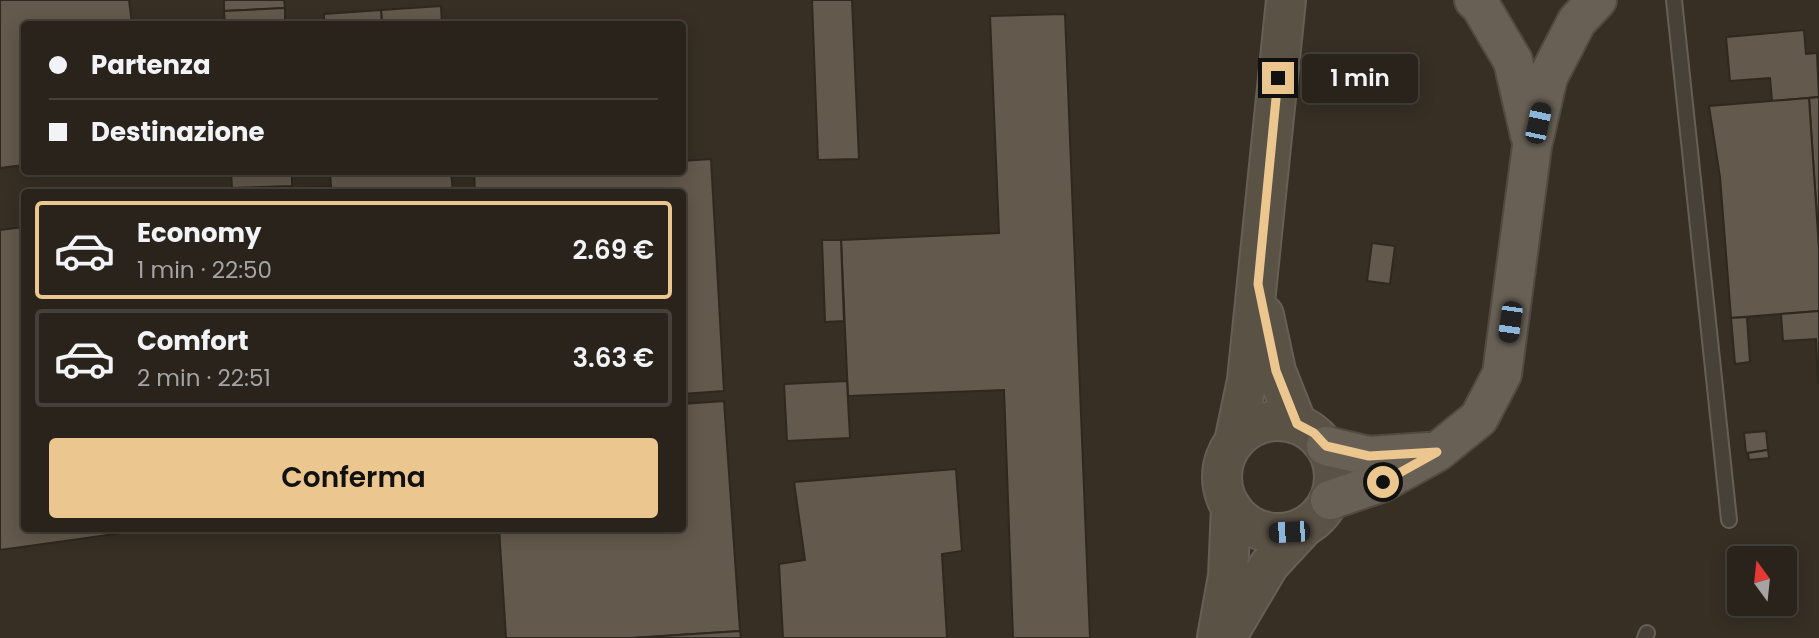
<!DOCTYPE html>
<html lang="it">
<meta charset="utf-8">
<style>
body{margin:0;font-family:Poppins,sans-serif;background:#312b24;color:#f1f3f6;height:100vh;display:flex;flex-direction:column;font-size:26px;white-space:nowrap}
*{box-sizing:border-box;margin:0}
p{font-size:23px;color:#a5a4a3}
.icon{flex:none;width:38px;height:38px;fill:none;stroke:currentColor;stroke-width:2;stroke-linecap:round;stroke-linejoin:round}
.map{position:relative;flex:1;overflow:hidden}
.details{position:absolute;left:21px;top:189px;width:665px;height:343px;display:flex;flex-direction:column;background:#29231b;border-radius:7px;box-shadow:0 4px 18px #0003,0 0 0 2px #45403a}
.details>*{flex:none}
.top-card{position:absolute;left:21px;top:21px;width:665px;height:154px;border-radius:7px;box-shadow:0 4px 18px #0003,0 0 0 2px #45403a;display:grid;align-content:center;height:154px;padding:0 28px;background:#29231b}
.needle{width:46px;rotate:345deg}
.tools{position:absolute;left:1727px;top:546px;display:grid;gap:14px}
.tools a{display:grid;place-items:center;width:70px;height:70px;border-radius:7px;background:#29231b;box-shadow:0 4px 18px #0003,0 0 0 2px #45403a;font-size:35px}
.end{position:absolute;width:32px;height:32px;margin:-16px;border:9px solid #ecc68f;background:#111;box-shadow:0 0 0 4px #111}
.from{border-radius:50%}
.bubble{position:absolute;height:49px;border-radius:7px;background:#29231b;box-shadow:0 4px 18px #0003,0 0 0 2px #45403a;font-size:23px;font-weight:600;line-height:49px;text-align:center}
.car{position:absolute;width:21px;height:42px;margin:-21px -10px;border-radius:9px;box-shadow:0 0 5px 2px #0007;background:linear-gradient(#222 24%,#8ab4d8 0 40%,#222 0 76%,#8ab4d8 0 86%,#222 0)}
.top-card b{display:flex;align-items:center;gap:24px;height:66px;font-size:26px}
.top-card b+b{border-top:2px solid #45403a}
.top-card i{width:18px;height:18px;background:#f1f3f6}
ul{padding:12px 0 0;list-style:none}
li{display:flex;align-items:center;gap:21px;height:98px;margin:0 14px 10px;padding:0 14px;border:4px solid #45403a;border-radius:7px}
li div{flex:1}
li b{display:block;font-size:26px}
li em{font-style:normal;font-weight:600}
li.current{border-color:#ecc68f}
li>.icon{width:63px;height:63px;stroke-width:1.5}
.action{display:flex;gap:14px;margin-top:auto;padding:14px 28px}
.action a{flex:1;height:80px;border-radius:7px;background:#ecc68f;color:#111;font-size:28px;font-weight:600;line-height:80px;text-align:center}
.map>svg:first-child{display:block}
.building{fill:#63594c;stroke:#2f281f;stroke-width:2}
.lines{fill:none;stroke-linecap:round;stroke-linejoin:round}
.service-casing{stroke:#665f55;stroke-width:18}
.secondary-casing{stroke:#665f55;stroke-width:42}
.primary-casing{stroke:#514a41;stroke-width:42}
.service{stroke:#484137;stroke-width:14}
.secondary{stroke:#5b5246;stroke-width:38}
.primary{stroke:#686055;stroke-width:38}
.route{stroke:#ecc68f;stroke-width:9}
</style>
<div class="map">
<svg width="1819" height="638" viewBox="0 0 1819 638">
<rect width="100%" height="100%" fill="#372f24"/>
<g class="building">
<polygon points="0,0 129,0 132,24 24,24 24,165 0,168"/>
<polygon points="224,0 284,0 285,8 224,11"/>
<polygon points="812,0 852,0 859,159 818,160"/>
<polygon points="441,6 442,24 382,24 381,10"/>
<polygon points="285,8 285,24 225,24 224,11"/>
<polygon points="381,10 382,24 324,24 324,14"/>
<polygon points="1065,14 1090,638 1013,638 1004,390 848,396 841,240 999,233 990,16"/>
<polygon points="1804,30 1806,54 1817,53 1819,97 1772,101 1770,78 1730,81 1726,37"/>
<polygon points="1819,97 1819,249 1809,98"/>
<polygon points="1809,98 1819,249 1819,311 1731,318 1720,177 1709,106"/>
<polygon points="711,159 724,391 682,394 682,192 475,192 474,173 682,172 682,161"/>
<polygon points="231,172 292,172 292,186 232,188"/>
<polygon points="330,172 451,172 453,192 311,192 310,187 331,186"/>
<polygon points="310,187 311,192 253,192 253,191"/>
<polygon points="24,227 24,528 158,528 0,550 0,230"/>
<polygon points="822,240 841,240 844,321 825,322"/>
<polygon points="1372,243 1395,246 1390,284 1367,281"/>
<polygon points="1819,311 1819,383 1818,383 1816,339 1783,341 1781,314"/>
<polygon points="1747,317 1750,362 1735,364 1731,318"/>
<polygon points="847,381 850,438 787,441 784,384"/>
<polygon points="724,401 740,631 632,638 506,638 499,528 682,528 682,404"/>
<polygon points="1766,431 1768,450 1746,453 1744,433"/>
<polygon points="1768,450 1769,458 1749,460 1748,453"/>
<polygon points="956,469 962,551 942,554 947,638 783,638 779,564 805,560 794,482"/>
<polygon points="740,631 741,638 632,638"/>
</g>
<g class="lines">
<defs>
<g id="service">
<polyline points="1674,0 1729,520"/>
<polyline points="1645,638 1647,633"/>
</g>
<g id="secondary">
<polyline points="1264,315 1276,371 1297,424"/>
<circle cx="1278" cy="477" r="56"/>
<polyline points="1234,442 1247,380 1286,0"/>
<polyline points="1217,637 1228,576 1231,507"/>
<polyline points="1226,638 1269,565 1304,527"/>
</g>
<g id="primary">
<polyline points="1474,0 1480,5 1513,61 1530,135"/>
<polyline points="1326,446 1369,456 1428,452"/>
<polyline points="1330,500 1383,482 1437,452 1479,418 1502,374 1532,146 1548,77 1577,21 1597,0"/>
</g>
</defs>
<use href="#service" class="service-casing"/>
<use href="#secondary" class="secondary-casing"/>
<use href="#primary" class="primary-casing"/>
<use href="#service" class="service"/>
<use href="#secondary" class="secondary"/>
<use href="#primary" class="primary"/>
</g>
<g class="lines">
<polyline class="route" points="1278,78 1258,284 1276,371 1297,424 1314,433 1326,446 1369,456 1437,452 1383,482"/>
</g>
</svg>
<div class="tools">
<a><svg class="needle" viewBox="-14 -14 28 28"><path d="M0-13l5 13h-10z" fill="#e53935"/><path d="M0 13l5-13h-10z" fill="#a5a4a3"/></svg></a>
</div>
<i class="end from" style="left:1383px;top:482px"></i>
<i class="end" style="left:1278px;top:78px"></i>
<div class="bubble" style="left:1302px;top:54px;width:116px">1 min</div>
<i class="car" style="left:1538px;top:123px;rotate:12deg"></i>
<i class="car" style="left:1510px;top:322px;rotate:188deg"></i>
<i class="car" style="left:1289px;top:532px;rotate:267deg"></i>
<div class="top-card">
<b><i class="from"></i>Partenza</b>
<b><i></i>Destinazione</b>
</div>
<section class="details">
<ul>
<li class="current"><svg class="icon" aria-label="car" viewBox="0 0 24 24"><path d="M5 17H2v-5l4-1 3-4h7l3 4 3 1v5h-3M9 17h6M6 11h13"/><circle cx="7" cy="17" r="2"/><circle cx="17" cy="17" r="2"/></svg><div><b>Economy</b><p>1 min · 22:50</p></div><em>2.69 €</em></li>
<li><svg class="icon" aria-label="car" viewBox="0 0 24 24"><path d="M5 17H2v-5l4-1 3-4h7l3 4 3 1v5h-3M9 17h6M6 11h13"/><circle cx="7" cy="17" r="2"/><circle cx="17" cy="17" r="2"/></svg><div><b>Comfort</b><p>2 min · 22:51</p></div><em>3.63 €</em></li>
</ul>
<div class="action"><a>Conferma</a></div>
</section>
</div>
